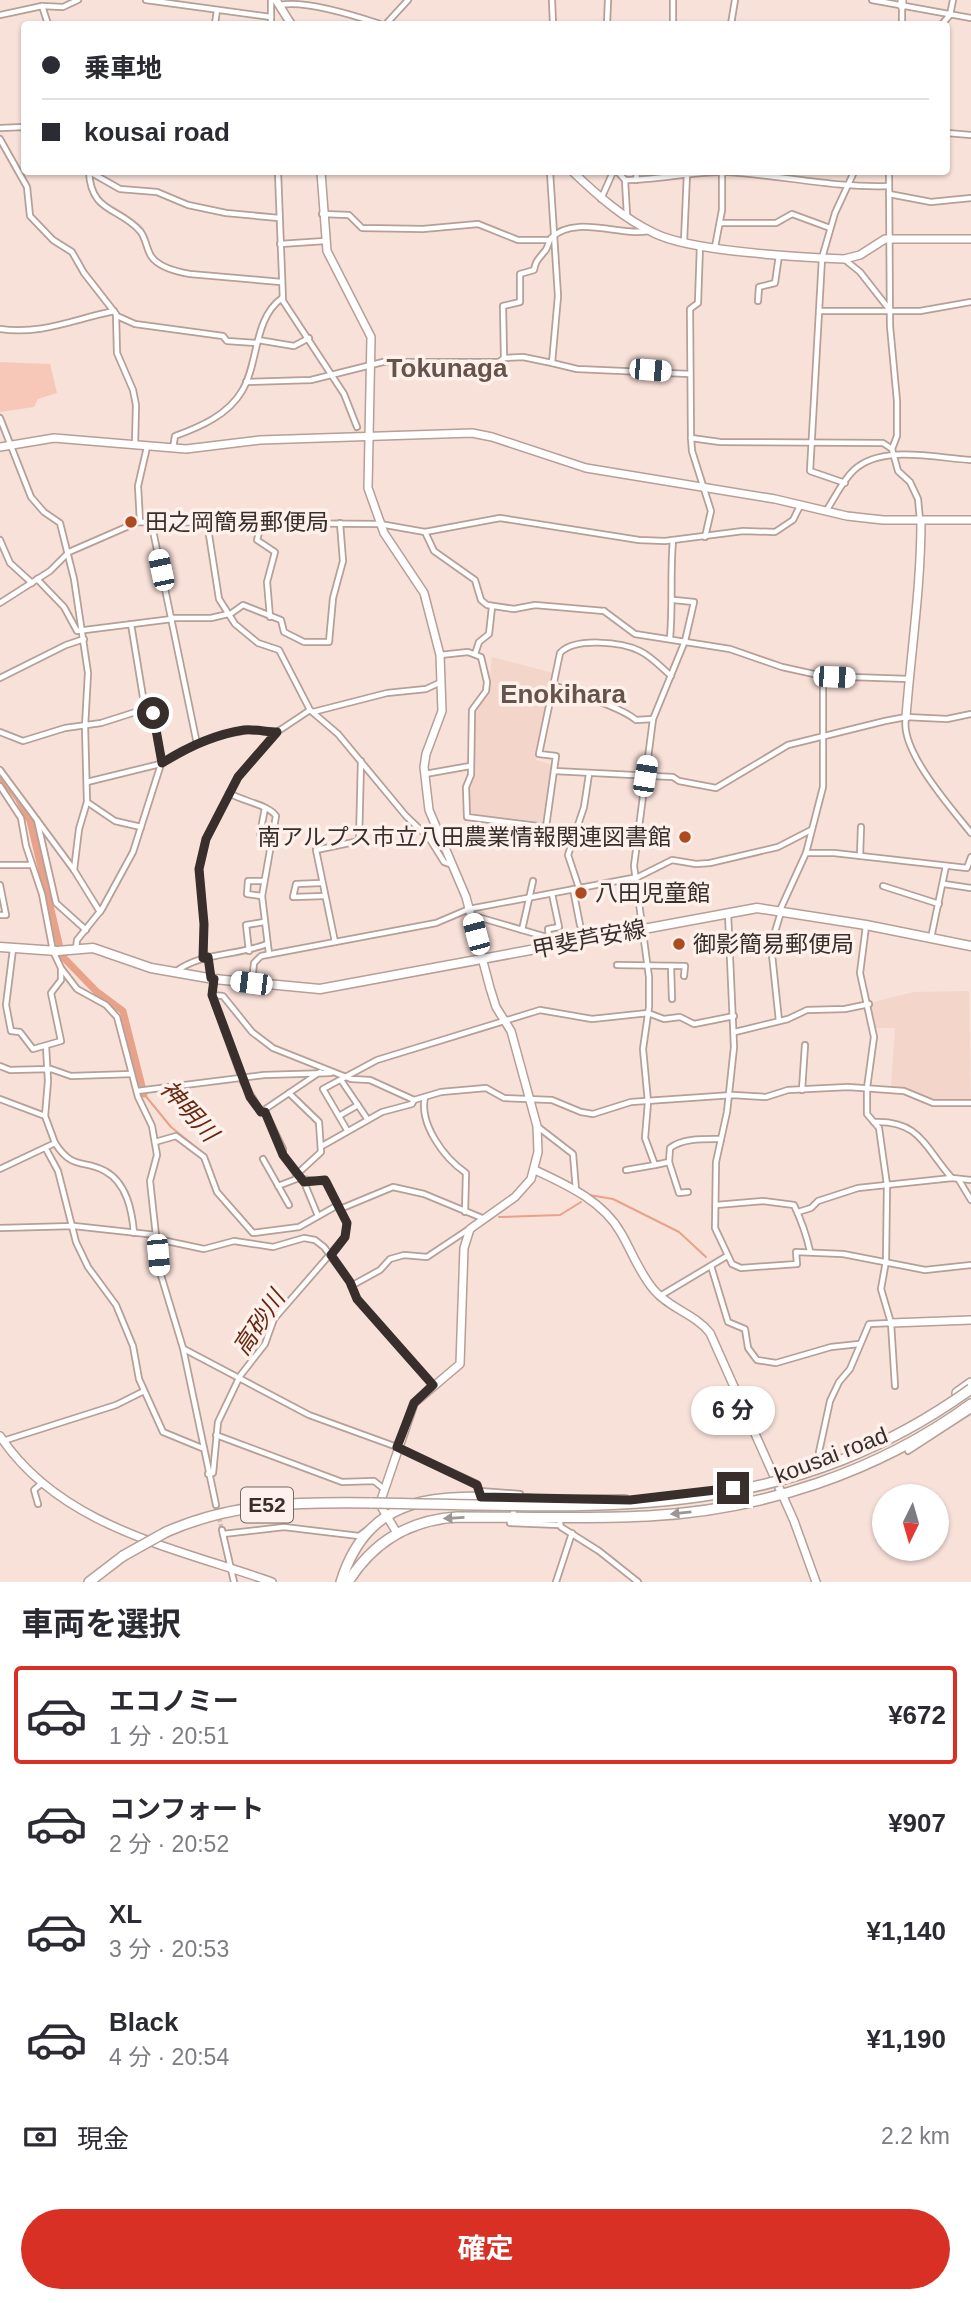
<!DOCTYPE html>
<html lang="ja">
<meta charset="utf-8">
<style>
body{margin:0;font-family:Helvetica,"Noto Sans JP",sans-serif;background:#f2f2f3;color:#2b2b33;height:100vh;display:flex;flex-direction:column;font-size:26px;white-space:nowrap}
*{box-sizing:border-box;margin:0}
p{font-size:23px;color:#7c7c81}
.icon{flex:none;width:38px;height:38px;fill:none;stroke:currentColor;stroke-width:2;stroke-linecap:round;stroke-linejoin:round}
.map{position:relative;height:1582px;overflow:hidden}
.panel{display:flex;flex-direction:column;background:#fff;flex:1}
.panel>*{flex:none}
.hud{position:absolute;left:21px;top:21px;width:929px;height:154px;border-radius:7px;box-shadow:0 2px 5px #0004;display:grid;align-content:center;height:154px;padding:0 21px;background:#fff}
.needle{width:46px;rotate:185deg}
.fabs{position:absolute;left:872px;top:1484px;display:grid;gap:14px}
.fabs a{display:grid;place-items:center;width:77px;height:77px;border-radius:50%;background:#fff;box-shadow:0 2px 5px #0004;font-size:35px}
.end{position:absolute;width:32px;height:32px;margin:-16px;border:9px solid #382f2c;background:#fff;box-shadow:0 0 0 4px #fff}
.from{border-radius:50%}
.bubble{position:absolute;height:49px;border-radius:24px;background:#fff;box-shadow:0 2px 5px #0004;font-size:23px;font-weight:700;line-height:49px;text-align:center}
.car{position:absolute;width:21px;height:42px;margin:-21px -10px;border-radius:9px;box-shadow:0 0 5px 2px #0007;background:linear-gradient(#fff 24%,#345 0 40%,#fff 0 76%,#345 0 86%,#fff 0)}
.hud b{display:flex;align-items:center;gap:24px;height:66px;font-size:26px}
.hud b+b{border-top:2px solid #e1e1e2}
.hud i{width:18px;height:18px;background:#2b2b33}
ul{padding:0;list-style:none}
li{display:flex;align-items:center;gap:21px;height:98px;margin:0 14px 10px;padding:0 7px;border:4px solid transparent;border-radius:7px}
li div{flex:1}
li b{display:block;font-size:26px}
li em{font-style:normal;font-weight:700}
li.selected{border-color:#d93025}
li>.icon{width:63px;height:63px;stroke-width:1.5}
h2{padding:0 21px;font-size:32px;line-height:84px}
.pay{display:flex;align-items:center;gap:18px;height:77px;padding:0 21px;font-size:26px}
.pay p{margin-inline-start:auto}
.cta{display:flex;gap:14px;margin-top:auto;padding:14px 21px}
.cta a{flex:1;height:80px;border-radius:42px;background:#d93025;color:#fff;font-size:28px;font-weight:700;line-height:80px;text-align:center}
.map>svg:first-child{display:block}
.built{fill:#f4d5ca}
.green{fill:#f7c8b8}
.lines{fill:none;stroke-linecap:round;stroke-linejoin:round}
.stream{stroke:#e8a289;stroke-width:2}
.river{stroke:#e8a289;stroke-width:7}
.street-tunnel{stroke:#d2bdb6;stroke-width:4.5;stroke-dasharray:4.5 2;stroke-linecap:butt}
.street-casing{stroke:#b59f97;stroke-width:8}
.secondary-casing{stroke:#b59f97;stroke-width:10}
.primary-casing{stroke:#b59f97;stroke-width:11}
.highway-casing{stroke:#b59f97;stroke-width:12}
.street{stroke:#fff;stroke-width:4.5}
.secondary{stroke:#fff;stroke-width:7}
.primary{stroke:#fff;stroke-width:8}
.highway{stroke:#fff;stroke-width:9}
.highway-bridge-casing{stroke:#b59f97;stroke-width:12;stroke-linecap:butt}
.highway-bridge{stroke:#fff;stroke-width:9}
.oneway{fill:#9c9796}
.route{stroke:#382f2c;stroke-width:9}
.poi-dot{fill:#af4920;stroke:#fef0eb;stroke-width:2.5}
.labels{text-anchor:middle;stroke-width:7;stroke-linejoin:round;paint-order:stroke}
.shield{fill:#fef0eb;stroke:#736965;stroke-width:2}
.shield-label{font-size:21px;font-weight:bold;fill:#382f2c}
.poi-label{font-size:23px;fill:#382f2c;stroke:#fef0eb;text-anchor:start}
.street-label{font-size:23px;fill:#382f2c;stroke:#fef0eb}
.water-label{font-size:24px;font-style:italic;fill:#662810;stroke:#fef0eb}
.quarter-label{font-size:26px;font-weight:bold;fill:#66534c;stroke:#fef0eb}
</style>
<div class="map">
<svg width="971" height="1582" viewBox="0 0 971 1582">
<rect width="100%" height="100%" fill="#f8e1d9"/>
<g class="built">
<polygon points="492,657 553,673 536,760 553,765 544,825 467,812 468,787 474,767 475,707 488,694"/>
<polygon points="969,991 971,1102 932,1102 905,1088 891,1087 895,1028 874,1028 870,1003 914,992"/>
</g>
<polygon class="green" points="0,362 50,364 57,393 38,399 34,407 0,412"/>
<g class="lines">
<g class="stream">
<polyline points="144,1094 171,1127 203,1153 217,1186"/>
<polyline points="589,1195 613,1199 679,1232 706,1257"/>
<polyline points="341,1206 378,1191"/>
<polyline points="347,1217 350,1223 347,1238"/>
<polyline points="499,1217 560,1215 581,1202"/>
<polyline points="277,1232 300,1229 336,1209"/>
<polyline points="334,1255 343,1243"/>
<polyline points="319,1270 330,1259"/>
<polyline points="216,1472 217,1459"/>
</g>
<polyline class="river" points="0,776 18,798 30,821 62,956 96,991 123,1011 144,1094"/>
<polyline class="street-tunnel" points="216,1505 222,1530"/>
<defs>
<g id="street">
<polyline points="146,0 271,17"/>
<polyline points="271,0 271,24"/>
<polyline points="552,0 553,24"/>
<polyline points="872,0 971,18"/>
<path d="M 280,5 C 304,0 356,16 380,24"/>
<polyline points="42,6 48,24"/>
<polyline points="902,6 902,24"/>
<polyline points="0,15 42,6 63,7 78,0"/>
<polyline points="215,24 217,10"/>
<polyline points="386,24 408,0"/>
<polyline points="607,24 608,0"/>
<polyline points="673,24 673,0"/>
<polyline points="731,24 735,0"/>
<polyline points="942,24 950,15 953,0"/>
<polyline points="0,128 24,127"/>
<polyline points="947,133 971,135"/>
<polyline points="0,139 27,187 30,216 53,240 72,252 84,273 116,314 117,353 133,390 136,405 135,444"/>
<path d="M 89,172 C 91,213 119,207 140,231 C 146,238 146,248 151,256 C 159,268 178,272 190,274 L 281,282"/>
<polyline points="90,172 120,189 157,192 188,205 226,213 279,218"/>
<polyline points="278,172 283,301 344,394 357,427"/>
<polyline points="618,172 625,180 627,215"/>
<polyline points="889,172 890,326 897,401 897,436 892,449 898,471 910,482 918,499 920,520"/>
<path d="M 625,180 C 660,180 692,171 727,172 C 782,175 834,188 888,186"/>
<polyline points="636,180 637,172"/>
<polyline points="889,194 931,202 971,198"/>
<polyline points="601,199 613,172"/>
<polyline points="322,214 349,215 362,228 423,229 478,224 518,240 549,240"/>
<polyline points="720,223 776,223 792,214 830,228"/>
<polyline points="684,242 687,173"/>
<polyline points="280,244 325,241"/>
<polyline points="700,245 698,303 690,309 691,438 692,451 711,511 705,537"/>
<polyline points="715,247 722,210 722,172"/>
<polyline points="844,259 860,272 889,309"/>
<polyline points="758,301 759,287 775,283 779,255"/>
<polyline points="819,311 920,311 971,302"/>
<polyline points="117,316 135,324 223,336 227,341 257,343"/>
<path d="M 0,329 C 42,335 74,319 114,311"/>
<polyline points="258,340 294,346 309,338"/>
<polyline points="504,358 523,357 552,363 558,296 550,172"/>
<polyline points="552,363 577,369 690,374"/>
<path d="M 246,382 L 311,380 L 383,362 L 499,362 L 504,358 L 503,306 L 520,302 L 520,274 L 534,270 C 536,260 538,260 544,252 C 548,249 548,242 551,238 C 575,214 622,237 648,231"/>
<polyline points="0,418 31,497 44,512 60,523 74,579 88,673 85,727 87,802 79,829 74,870"/>
<polyline points="691,438 720,442 883,443 892,449"/>
<path d="M 173,448 L 175,436 C 200,427 228,415 242,391 C 259,363 253,319 282,298"/>
<polyline points="845,483 810,471 822,258 835,213 854,172"/>
<path d="M 826,511 C 835,498 842,481 854,470 C 882,444 936,458 971,460"/>
<polyline points="151,521 197,744"/>
<polyline points="140,522 138,486 147,447"/>
<polyline points="207,522 219,599 235,624 258,643 279,650 310,710 338,734 406,816 429,838 444,862 452,865"/>
<polyline points="262,522 257,540 275,552 267,582 270,617"/>
<polyline points="425,532 434,551 475,580 481,600 487,605 514,609 535,605 604,611"/>
<polyline points="0,540 10,563 32,583"/>
<polyline points="37,579 64,607 77,631 172,619"/>
<path d="M 674,600 L 694,602 L 685,641 L 653,719 L 634,866 L 649,977 L 649,1007 L 643,1049 L 648,1102 L 645,1138 L 655,1165 L 669,1162 L 670,1148 C 683,1138 704,1139 721,1139"/>
<polyline points="0,603 50,571 69,552 138,522 380,524 425,532 500,518 639,540 665,541 743,531 775,532 793,520 800,506"/>
<polyline points="604,611 635,634 730,649 782,667 823,676 909,679"/>
<polyline points="229,615 243,605 281,620 284,632 304,642 329,642 333,598 343,561 340,523"/>
<polyline points="171,618 211,618 228,614"/>
<path d="M 670,638 C 673,604 670,574 673,540"/>
<polyline points="475,654 479,642 489,634 492,607"/>
<path d="M 440,655 L 468,652 L 481,657 L 487,682 L 486,691 L 472,710 L 471,775 L 466,787 L 467,817 L 546,827 L 556,756 L 539,754 L 560,653 C 575,637 622,642 640,651 C 652,657 661,667 671,676"/>
<polyline points="0,678 66,645 84,639"/>
<path d="M 553,685 C 574,693 621,707 636,720 L 653,719"/>
<polyline points="145,709 153,713 162,763"/>
<polyline points="313,712 387,693 426,689 441,682"/>
<path d="M 906,718 C 899,750 952,809 971,833"/>
<polyline points="0,732 23,741 65,728 101,723 145,709 131,624"/>
<polyline points="361,761 359,841 316,850 335,942 436,923 469,909 638,877 672,860 696,864 710,863 778,847 811,830"/>
<polyline points="0,770 74,870 100,912"/>
<polyline points="554,771 673,777 679,781 716,788 788,745 885,721 906,717 947,719 971,714"/>
<polyline points="425,774 470,766"/>
<polyline points="87,782 160,764"/>
<polyline points="0,786 21,818 26,846 42,894 53,951 61,968 77,989 106,1005 117,1017 138,1097 152,1126 157,1155 150,1181 160,1272 183,1348 216,1505"/>
<path d="M 229,793 C 242,801 269,805 276,816 L 262,896 L 269,954"/>
<polyline points="87,802 115,821 141,827"/>
<polyline points="265,808 260,834 273,836"/>
<polyline points="37,820 56,903 86,930"/>
<polyline points="577,828 613,830 613,835"/>
<polyline points="806,853 834,853 967,868 971,857"/>
<polyline points="860,856 861,827"/>
<polyline points="0,865 31,865"/>
<polyline points="321,883 296,884 293,897 325,896"/>
<polyline points="944,884 971,888"/>
<polyline points="0,885 6,915 0,915"/>
<polyline points="883,886 939,904"/>
<polyline points="579,888 568,855 584,807 589,774"/>
<polyline points="573,889 580,925"/>
<polyline points="262,896 247,894 248,881 264,881"/>
<polyline points="780,910 806,853 823,787 823,676"/>
<polyline points="728,913 734,1047 727,1112 716,1162 715,1228 732,1264 741,1268 797,1264 796,1252 843,1254 925,1270 971,1265"/>
<polyline points="471,915 567,943"/>
<polyline points="866,926 860,973 874,1037 867,1088 867,1114 879,1128 887,1185 886,1261 881,1289 891,1323 895,1386"/>
<polyline points="522,930 533,881"/>
<polyline points="549,936 548,929 559,927 552,894"/>
<polyline points="931,938 946,866"/>
<polyline points="13,949 6,1005 11,1031 20,1032 33,1049 61,1041 51,993 61,980 61,969"/>
<polyline points="76,949 77,940 102,909 133,852 161,764 197,744 227,734 248,730 277,732 310,710"/>
<polyline points="249,951 246,925 264,922"/>
<polyline points="208,957 211,977"/>
<polyline points="203,958 204,924 199,869 206,839 238,777 277,733"/>
<polyline points="617,965 685,966 684,976"/>
<polyline points="671,966 672,999"/>
<path d="M 175,972 C 201,952 236,956 267,944"/>
<polyline points="214,979 212,995 215,1004 243,1082 261,1112 320,1072"/>
<polyline points="252,982 254,963 261,956 335,942"/>
<polyline points="212,995 223,996 252,1032 273,1048 351,1079 370,1080 414,1100 441,1092 486,1088 504,1098 552,1100 581,1112 593,1114 631,1102 733,1095 766,1097 788,1090 848,1087 904,1091 933,1103 971,1103"/>
<polyline points="779,1021 771,945 781,912"/>
<polyline points="735,1032 788,1019 807,1010 845,1009 869,1004"/>
<polyline points="0,1066 10,1070 51,1069 71,1076 132,1074"/>
<polyline points="341,1080 368,1120"/>
<polyline points="802,1090 805,1045"/>
<polyline points="137,1091 264,1075 331,1073"/>
<polyline points="289,1093 319,1122 321,1152 296,1175"/>
<path d="M 425,1097 C 419,1124 444,1158 466,1173 L 465,1212"/>
<polyline points="0,1099 45,1116"/>
<polyline points="339,1116 358,1105"/>
<path d="M 874,1122 C 920,1120 925,1148 951,1177"/>
<polyline points="538,1127 573,1154 576,1190"/>
<polyline points="347,1130 323,1089 377,1060 540,1010 592,1019 648,1013 664,1019 680,1017 694,1024 734,1016"/>
<polyline points="155,1142 176,1136 204,1157 217,1192 253,1233 299,1227 338,1205"/>
<path d="M 55,1143 C 73,1171 84,1159 105,1171 C 127,1183 132,1211 134,1233"/>
<polyline points="322,1146 382,1112 412,1104 414,1100"/>
<polyline points="46,1149 58,1171 76,1242 88,1267 116,1305 133,1346 139,1379 163,1432 202,1448"/>
<polyline points="263,1159 289,1205"/>
<polyline points="669,1162 679,1193 688,1192"/>
<polyline points="0,1169 55,1143 45,1116 48,1081 46,1046"/>
<polyline points="626,1170 655,1165"/>
<polyline points="959,1180 971,1200"/>
<polyline points="304,1182 318,1216"/>
<polyline points="278,1186 299,1178"/>
<path d="M 716,1205 L 763,1201 L 794,1205 C 801,1220 806,1233 810,1251"/>
<polyline points="340,1209 393,1187 424,1194 482,1218"/>
<polyline points="798,1212 811,1208 818,1201 858,1188 952,1178 971,1180"/>
<polyline points="0,1228 74,1226 156,1235"/>
<polyline points="157,1239 204,1249 234,1241 273,1247 304,1238 315,1240 324,1247 350,1282 357,1299 433,1385"/>
<polyline points="711,1266 728,1322 745,1329 748,1348 757,1360 776,1363 831,1347 859,1344"/>
<polyline points="351,1286 380,1270 390,1259 404,1255 427,1257 469,1229"/>
<polyline points="660,1296 727,1256"/>
<polyline points="184,1349 309,1415 397,1447 477,1484 481,1497"/>
<polyline points="216,1435 342,1482 374,1481 384,1489"/>
<polyline points="3,1441 116,1405 144,1391"/>
<polyline points="908,1451 971,1410"/>
<polyline points="821,1464 819,1452 830,1401 839,1382 850,1369 869,1324 891,1323"/>
<polyline points="208,1474 213,1473 218,1422 240,1376 265,1344 274,1319 345,1237 347,1223 327,1182 300,1179 283,1155 283,1149 265,1112"/>
<polyline points="480,1491 520,1494"/>
<polyline points="38,1504 34,1490 42,1483"/>
<polyline points="516,1504 510,1523 559,1525"/>
<polyline points="559,1519 561,1527 599,1551 638,1582"/>
<polyline points="222,1530 234,1582"/>
<polyline points="223,1534 284,1527 359,1536 367,1530"/>
<polyline points="556,1582 572,1533"/>
</g>
<g id="secondary">
<polyline points="276,0 291,24"/>
<polyline points="902,0 902,6"/>
<polyline points="321,172 327,251 371,337 368,488 384,533 424,593 440,655 442,711 426,754 424,767 429,810 466,897 490,988 496,1007 511,1031 537,1126 538,1152 531,1179 515,1197 470,1229 464,1248 460,1364 414,1403 381,1500 382,1508 397,1533"/>
<path d="M 573,172 C 597,195 623,218 654,233 C 692,252 799,257 844,259 L 860,255 L 885,239 L 971,239"/>
<polyline points="0,447 54,438 186,449 260,440 472,433 492,437 586,468 775,499 847,516 883,520 971,520"/>
<path d="M 906,717 C 911,651 921,587 921,521"/>
<path d="M 535,1170 C 567,1185 603,1201 621,1233 C 632,1252 640,1274 654,1290 C 670,1309 694,1313 710,1333 L 794,1521 L 816,1582"/>
<polyline points="891,1323 971,1320"/>
<path d="M 0,1436 C 60,1527 176,1548 272,1582"/>
</g>
<polyline id="primary" points="0,947 57,951 93,948 151,968 214,979 320,989 757,908 866,925 971,946"/>
<g id="highway">
<polyline points="957,1393 971,1383"/>
<path d="M 166,1532 C 233,1502 300,1502 372,1503"/>
<polyline points="89,1582 123,1556"/>
<path d="M 341,1582 C 371,1484 453,1496 534,1500 C 564,1501 595,1500 625,1500"/>
<path d="M 348,1582 C 373,1542 410,1520 457,1517 C 521,1517 585,1519 648,1516 C 763,1510 878,1472 971,1404"/>
</g>
</defs>
<use href="#street" class="street-casing"/>
<use href="#secondary" class="secondary-casing"/>
<use href="#primary" class="primary-casing"/>
<use href="#highway" class="highway-casing"/>
<use href="#street" class="street"/>
<use href="#secondary" class="secondary"/>
<use href="#primary" class="primary"/>
<use href="#highway" class="highway"/>
<defs>
<g id="highway-bridge">
<path d="M 372,1503 C 595,1506 778,1527 971,1389"/>
<polyline points="123,1556 166,1532"/>
</g>
</defs>
<use href="#highway-bridge" class="highway-bridge-casing"/>
<use href="#highway-bridge" class="highway-bridge"/>
</g>
<defs><path id="oneway-solid" d="M-6-.8H1V-3.2L6.5 0L1 3.2V.8H-6Z" transform="scale(1.75)"/></defs>
<g class="oneway">
<use href="#oneway-solid" transform="translate(681 1513) rotate(174)"/>
<use href="#oneway-solid" transform="translate(454 1518) rotate(177)"/>
</g>
<g class="lines">
<path class="route" d="M 153,713 L 162,763 C 186,748 216,734 244,730 C 255,729 267,732 277,732 L 238,777 L 206,839 L 199,869 L 204,924 L 203,958 L 208,957 L 211,978 L 214,979 L 212,995 L 250,1097 L 261,1112 L 265,1112 L 283,1155 L 304,1182 L 325,1180 L 347,1223 L 345,1237 L 331,1255 L 350,1282 L 357,1299 L 433,1385 L 414,1403 L 397,1447 L 477,1485 L 481,1497 L 630,1500 L 733,1488"/>
</g>
<g class="poi-dot">
<circle cx="131" cy="522" r="7"/>
<circle cx="685" cy="837" r="7"/>
<circle cx="581" cy="893" r="7"/>
<circle cx="679" cy="944" r="7"/>
</g>
<g class="labels">
<rect class="shield" x="241" y="1487.5" width="52" height="35" rx="5"/>
<g class="shield-label">
<text x="267" y="1512">E52</text>
</g>
<g class="poi-label">
<text x="145" y="530">田之岡簡易郵便局</text>
<text x="671" y="845" text-anchor="end">南アルプス市立八田農業情報関連図書館</text>
<text x="595" y="901">八田児童館</text>
<text x="693" y="952">御影簡易郵便局</text>
</g>
<g class="street-label">
<text transform="translate(589 939) rotate(-11)" y="8">甲斐芦安線</text>
<text transform="translate(831 1455) rotate(-21)" y="8">kousai road</text>
</g>
<g class="water-label">
<text transform="translate(189 1111) rotate(48)" y="8">神明川</text>
<text transform="translate(259 1323) rotate(-56)" y="8">高砂川</text>
</g>
<g class="quarter-label">
<text x="447" y="377">Tokunaga</text>
<text x="563" y="703">Enokihara</text>
</g>
</g>
</svg>
<div class="fabs">
<a><svg class="needle" viewBox="-14 -14 28 28"><path d="M0-13l5 13h-10z" fill="#e53935"/><path d="M0 13l5-13h-10z" fill="#7c7c81"/></svg></a>
</div>
<i class="end from" style="left:153px;top:713px"></i>
<i class="end" style="left:733px;top:1488px"></i>
<div class="bubble" style="left:691px;top:1386px;width:84px">6 分</div>
<i class="car" style="left:650px;top:370px;rotate:95deg"></i>
<i class="car" style="left:161px;top:570px;rotate:348deg"></i>
<i class="car" style="left:834px;top:677px;rotate:92deg"></i>
<i class="car" style="left:645px;top:776px;rotate:9deg"></i>
<i class="car" style="left:476px;top:934px;rotate:345deg"></i>
<i class="car" style="left:251px;top:983px;rotate:277deg"></i>
<i class="car" style="left:158px;top:1255px;rotate:175deg"></i>
<div class="hud">
<b><i class="from"></i>乗車地</b>
<b><i></i>kousai road</b>
</div>
</div>
<section class="panel">
<h2>車両を選択</h2>
<ul>
<li class="selected"><svg class="icon" aria-label="car" viewBox="0 0 24 24"><path d="M5 17H2v-5l4-1 3-4h7l3 4 3 1v5h-3M9 17h6M6 11h13"/><circle cx="7" cy="17" r="2"/><circle cx="17" cy="17" r="2"/></svg><div><b>エコノミー</b><p>1 分 · 20:51</p></div><em>¥672</em></li>
<li><svg class="icon" aria-label="car" viewBox="0 0 24 24"><path d="M5 17H2v-5l4-1 3-4h7l3 4 3 1v5h-3M9 17h6M6 11h13"/><circle cx="7" cy="17" r="2"/><circle cx="17" cy="17" r="2"/></svg><div><b>コンフォート</b><p>2 分 · 20:52</p></div><em>¥907</em></li>
<li><svg class="icon" aria-label="car" viewBox="0 0 24 24"><path d="M5 17H2v-5l4-1 3-4h7l3 4 3 1v5h-3M9 17h6M6 11h13"/><circle cx="7" cy="17" r="2"/><circle cx="17" cy="17" r="2"/></svg><div><b>XL</b><p>3 分 · 20:53</p></div><em>¥1,140</em></li>
<li><svg class="icon" aria-label="car" viewBox="0 0 24 24"><path d="M5 17H2v-5l4-1 3-4h7l3 4 3 1v5h-3M9 17h6M6 11h13"/><circle cx="7" cy="17" r="2"/><circle cx="17" cy="17" r="2"/></svg><div><b>Black</b><p>4 分 · 20:54</p></div><em>¥1,190</em></li>
</ul>
<div class="pay"><svg class="icon" aria-label="cash" viewBox="0 0 24 24"><path d="M3 7h18v10H3z"/><circle cx="12" cy="12" r="2"/></svg>現金<p>2.2 km</p></div>
<div class="cta"><a>確定</a></div>
</section>
